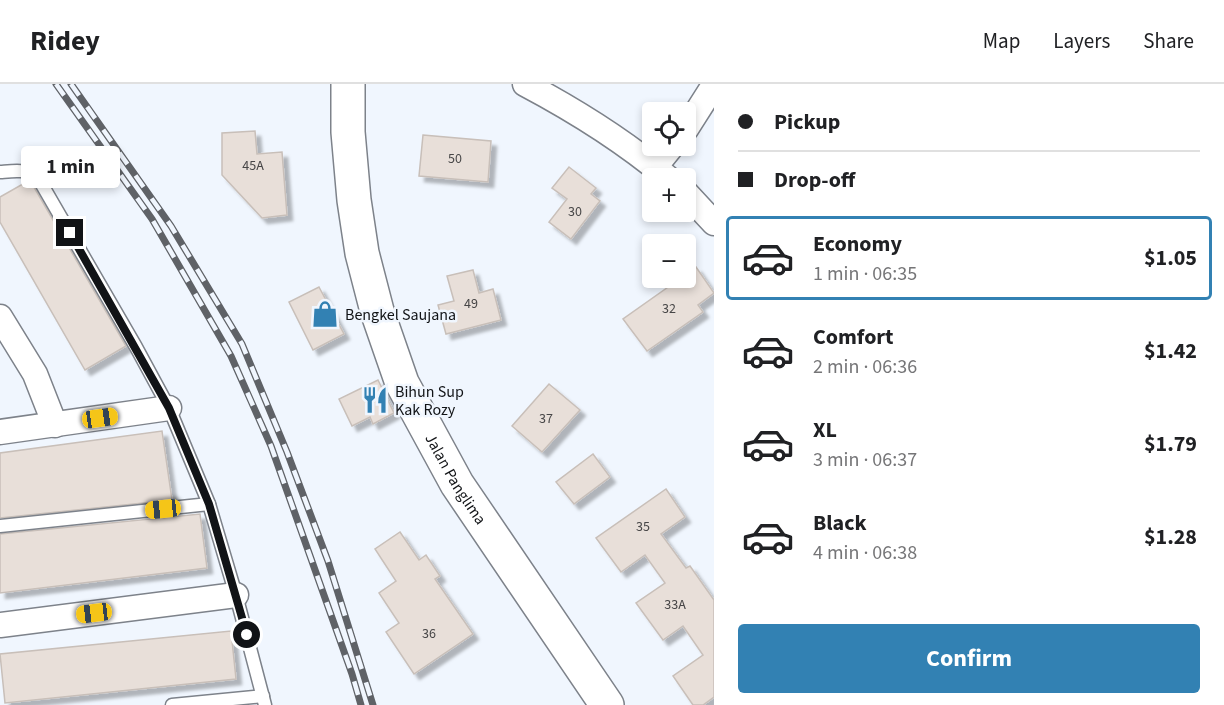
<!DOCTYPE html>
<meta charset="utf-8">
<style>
body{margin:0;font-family:"Source Sans 3",sans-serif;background:#f2f2f2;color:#202124;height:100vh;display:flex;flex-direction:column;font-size:22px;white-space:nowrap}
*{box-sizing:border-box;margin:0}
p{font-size:20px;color:#757577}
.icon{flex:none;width:33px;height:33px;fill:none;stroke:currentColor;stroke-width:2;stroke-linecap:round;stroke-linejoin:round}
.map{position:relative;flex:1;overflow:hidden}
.details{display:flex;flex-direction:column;background:#fff;width:510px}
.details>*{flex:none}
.banner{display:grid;align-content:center;height:132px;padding:0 24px;background:#fff}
.buttons{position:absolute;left:642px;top:18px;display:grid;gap:12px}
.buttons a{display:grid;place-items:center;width:54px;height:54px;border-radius:6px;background:#fff;box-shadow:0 3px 9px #0003;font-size:30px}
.end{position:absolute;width:27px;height:27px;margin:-14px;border:8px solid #111316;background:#fff;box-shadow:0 0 0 3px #fff}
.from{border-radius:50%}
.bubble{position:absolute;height:42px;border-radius:6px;background:#fff;box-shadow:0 3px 9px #0003;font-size:20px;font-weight:700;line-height:42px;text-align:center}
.car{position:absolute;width:18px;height:36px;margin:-18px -9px;border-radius:8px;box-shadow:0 0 4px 2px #0007;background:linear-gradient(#f5c518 24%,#345 0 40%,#f5c518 0 76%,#345 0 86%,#f5c518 0)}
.banner b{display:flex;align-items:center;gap:21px;height:57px;font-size:22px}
.banner b+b{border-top:2px solid #e0e0e0}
.banner i{width:15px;height:15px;background:#202124}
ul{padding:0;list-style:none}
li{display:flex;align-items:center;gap:18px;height:84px;margin:0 12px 9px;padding:0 12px;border:3px solid transparent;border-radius:6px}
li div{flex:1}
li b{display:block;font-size:22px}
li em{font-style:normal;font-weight:700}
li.active{border-color:#3281b3}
li>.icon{width:54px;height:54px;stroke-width:1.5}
.primary-button{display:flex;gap:12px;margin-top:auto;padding:12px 24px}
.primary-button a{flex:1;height:69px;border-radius:6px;background:#3281b3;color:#fff;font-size:24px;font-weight:700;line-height:69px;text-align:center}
header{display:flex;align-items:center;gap:36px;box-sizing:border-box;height:84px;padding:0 30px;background:#fff;border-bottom:2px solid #e0e0e0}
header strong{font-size:28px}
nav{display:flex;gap:33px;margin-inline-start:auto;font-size:21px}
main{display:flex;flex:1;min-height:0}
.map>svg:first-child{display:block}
.building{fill:#e8dfd9;stroke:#c8bfb9;stroke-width:1.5;filter:url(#shadow)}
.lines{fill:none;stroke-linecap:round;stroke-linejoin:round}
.service-casing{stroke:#7d828a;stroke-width:15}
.minor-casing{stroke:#7d828a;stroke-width:27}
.secondary-casing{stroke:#7d828a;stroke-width:36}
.service{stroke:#fff;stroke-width:12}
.minor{stroke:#fff;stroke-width:24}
.secondary{stroke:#fff;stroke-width:33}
.rail-casing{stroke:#5f6267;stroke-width:7}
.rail{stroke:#f0f6fe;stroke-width:4.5;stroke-dasharray:14;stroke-linecap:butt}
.route{stroke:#111316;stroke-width:8}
.labels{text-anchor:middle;stroke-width:5;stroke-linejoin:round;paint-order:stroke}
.number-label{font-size:14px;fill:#474647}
.poi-label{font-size:16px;fill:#111316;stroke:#f0f6fe;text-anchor:start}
.street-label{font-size:16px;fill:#111316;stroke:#f0f6fe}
</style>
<header>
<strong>Ridey</strong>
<nav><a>Map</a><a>Layers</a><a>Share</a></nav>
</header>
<main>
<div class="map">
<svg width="714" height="621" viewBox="0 0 714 621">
<defs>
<filter id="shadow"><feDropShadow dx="5.5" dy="5.5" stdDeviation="1.5" flood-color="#0004"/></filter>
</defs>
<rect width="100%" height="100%" fill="#f0f6fe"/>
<g class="building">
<polygon points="255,47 257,70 282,68 287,131 262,134 222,91 222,49"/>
<polygon points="423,51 491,57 488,98 419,92"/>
<polygon points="569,83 596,104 591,110 600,117 571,155 549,138 567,115 552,104"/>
<polygon points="28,97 31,98 126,262 85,286 0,138 0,113"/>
<polygon points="696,183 714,209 698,221 703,228 647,267 623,235 681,194 686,194 686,190"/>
<polygon points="473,186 479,209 493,205 501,236 446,250 438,221 454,217 447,192"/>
<polygon points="319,203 344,250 313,266 289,218"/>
<polygon points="378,296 394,329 373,340 370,333 352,342 339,315"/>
<polygon points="549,300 580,326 542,368 512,342"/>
<polygon points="162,347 172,416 0,434 0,369"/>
<polygon points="593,370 610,393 574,420 556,398"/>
<polygon points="666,405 685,433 661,450 686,484 690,482 714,516 714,613 703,621 693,621 673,592 703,571 683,542 663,556 636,519 665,499 645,471 621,488 596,454"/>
<polygon points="200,430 207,484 0,509 0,450"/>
<polygon points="400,448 419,476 426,471 440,492 435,495 473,550 414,590 386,548 399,539 379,509 396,497 375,465"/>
<polygon points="231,547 236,595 5,619 0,570"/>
</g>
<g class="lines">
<defs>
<g id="service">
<path d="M 0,88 C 13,87 25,85 37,92 L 136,263 L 169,324 L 209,420 L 236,511 L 265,621"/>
<polyline points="0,442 209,420"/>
<polyline points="172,621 263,612"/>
</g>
<g id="minor">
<path d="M 525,0 C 576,27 624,57 668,94"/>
<polyline points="686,45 714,1"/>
<polyline points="655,83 672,62"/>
<polyline points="686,109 714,139"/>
<polyline points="0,233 35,290 55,341"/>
<polyline points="0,348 169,324"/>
<polyline points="0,541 236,511"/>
</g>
<g id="secondary">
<path id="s1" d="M 348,0 L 348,48 L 354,116 L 362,169 L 377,227 L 402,299 L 457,400 L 607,621"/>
</g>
</defs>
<use href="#service" class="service-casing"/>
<use href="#minor" class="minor-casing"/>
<use href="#secondary" class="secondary-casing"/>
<use href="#service" class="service"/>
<use href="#minor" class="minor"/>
<use href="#secondary" class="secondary"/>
<defs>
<g id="rail">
<polyline points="56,0 152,135 231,272 271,362 352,590 361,621"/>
<polyline points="71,0 171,142 242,260 287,368 328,477 373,621"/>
</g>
</defs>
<use href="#rail" class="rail-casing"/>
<use href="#rail" class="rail"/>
</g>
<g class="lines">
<polyline class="route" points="70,149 169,324 209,420 247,551"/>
</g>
<defs>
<symbol id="shop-bare" viewBox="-9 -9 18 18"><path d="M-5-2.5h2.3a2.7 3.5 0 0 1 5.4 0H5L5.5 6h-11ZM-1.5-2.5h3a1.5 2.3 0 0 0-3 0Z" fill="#3281b3" stroke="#f0f6fe" stroke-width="2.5" paint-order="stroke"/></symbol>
<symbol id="restaurant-bare" viewBox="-9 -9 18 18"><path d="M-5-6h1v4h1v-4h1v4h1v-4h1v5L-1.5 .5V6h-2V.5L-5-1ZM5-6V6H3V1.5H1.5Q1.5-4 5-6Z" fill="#3281b3" stroke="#f0f6fe" stroke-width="2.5" paint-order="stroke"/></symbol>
</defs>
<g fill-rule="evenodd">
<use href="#shop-bare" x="306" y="211" width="38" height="38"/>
<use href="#restaurant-bare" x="356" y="297" width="38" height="38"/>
</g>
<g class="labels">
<g class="number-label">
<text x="455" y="79">50</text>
<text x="253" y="86">45A</text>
<text x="575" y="132">30</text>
<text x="471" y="224">49</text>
<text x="669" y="229">32</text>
<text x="546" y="339">37</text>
<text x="643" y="447">35</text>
<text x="675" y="525">33A</text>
<text x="429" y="554">36</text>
</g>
<g class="poi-label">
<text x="345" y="236">Bengkel Saujana</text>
<text x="395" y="313">Bihun Sup<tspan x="395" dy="18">Kak Rozy</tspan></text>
</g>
<g class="street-label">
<text dy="6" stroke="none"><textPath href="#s1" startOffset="416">Jalan Panglima</textPath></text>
</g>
</g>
</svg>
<div class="buttons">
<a><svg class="icon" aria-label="locate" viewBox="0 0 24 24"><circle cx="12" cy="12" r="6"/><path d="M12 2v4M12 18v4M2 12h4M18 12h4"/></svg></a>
<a>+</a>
<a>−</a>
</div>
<i class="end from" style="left:247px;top:551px"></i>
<i class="end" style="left:70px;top:149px"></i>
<div class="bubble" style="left:21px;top:62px;width:99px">1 min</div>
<i class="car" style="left:100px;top:334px;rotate:82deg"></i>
<i class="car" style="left:163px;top:425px;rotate:264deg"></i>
<i class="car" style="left:94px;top:529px;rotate:263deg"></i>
</div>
<section class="details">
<div class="banner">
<b><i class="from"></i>Pickup</b>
<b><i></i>Drop-off</b>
</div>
<ul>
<li class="active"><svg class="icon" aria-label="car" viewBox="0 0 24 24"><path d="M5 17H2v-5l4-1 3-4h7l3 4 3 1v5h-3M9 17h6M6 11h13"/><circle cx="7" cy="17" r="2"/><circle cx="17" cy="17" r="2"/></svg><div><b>Economy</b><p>1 min · 06:35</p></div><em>$1.05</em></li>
<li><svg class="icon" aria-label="car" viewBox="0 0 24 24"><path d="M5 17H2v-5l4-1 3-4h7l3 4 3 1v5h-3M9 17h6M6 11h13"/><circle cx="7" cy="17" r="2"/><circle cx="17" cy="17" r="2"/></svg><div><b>Comfort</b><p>2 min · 06:36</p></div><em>$1.42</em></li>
<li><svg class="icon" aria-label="car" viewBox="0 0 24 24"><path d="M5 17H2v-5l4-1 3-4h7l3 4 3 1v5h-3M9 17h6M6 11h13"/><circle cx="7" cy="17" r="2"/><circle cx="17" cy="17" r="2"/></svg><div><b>XL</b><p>3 min · 06:37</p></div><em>$1.79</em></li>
<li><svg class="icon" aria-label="car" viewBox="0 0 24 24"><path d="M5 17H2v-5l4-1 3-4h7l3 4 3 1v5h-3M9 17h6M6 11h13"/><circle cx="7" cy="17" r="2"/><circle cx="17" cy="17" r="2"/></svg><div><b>Black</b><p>4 min · 06:38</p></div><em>$1.28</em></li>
</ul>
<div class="primary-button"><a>Confirm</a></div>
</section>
</main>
